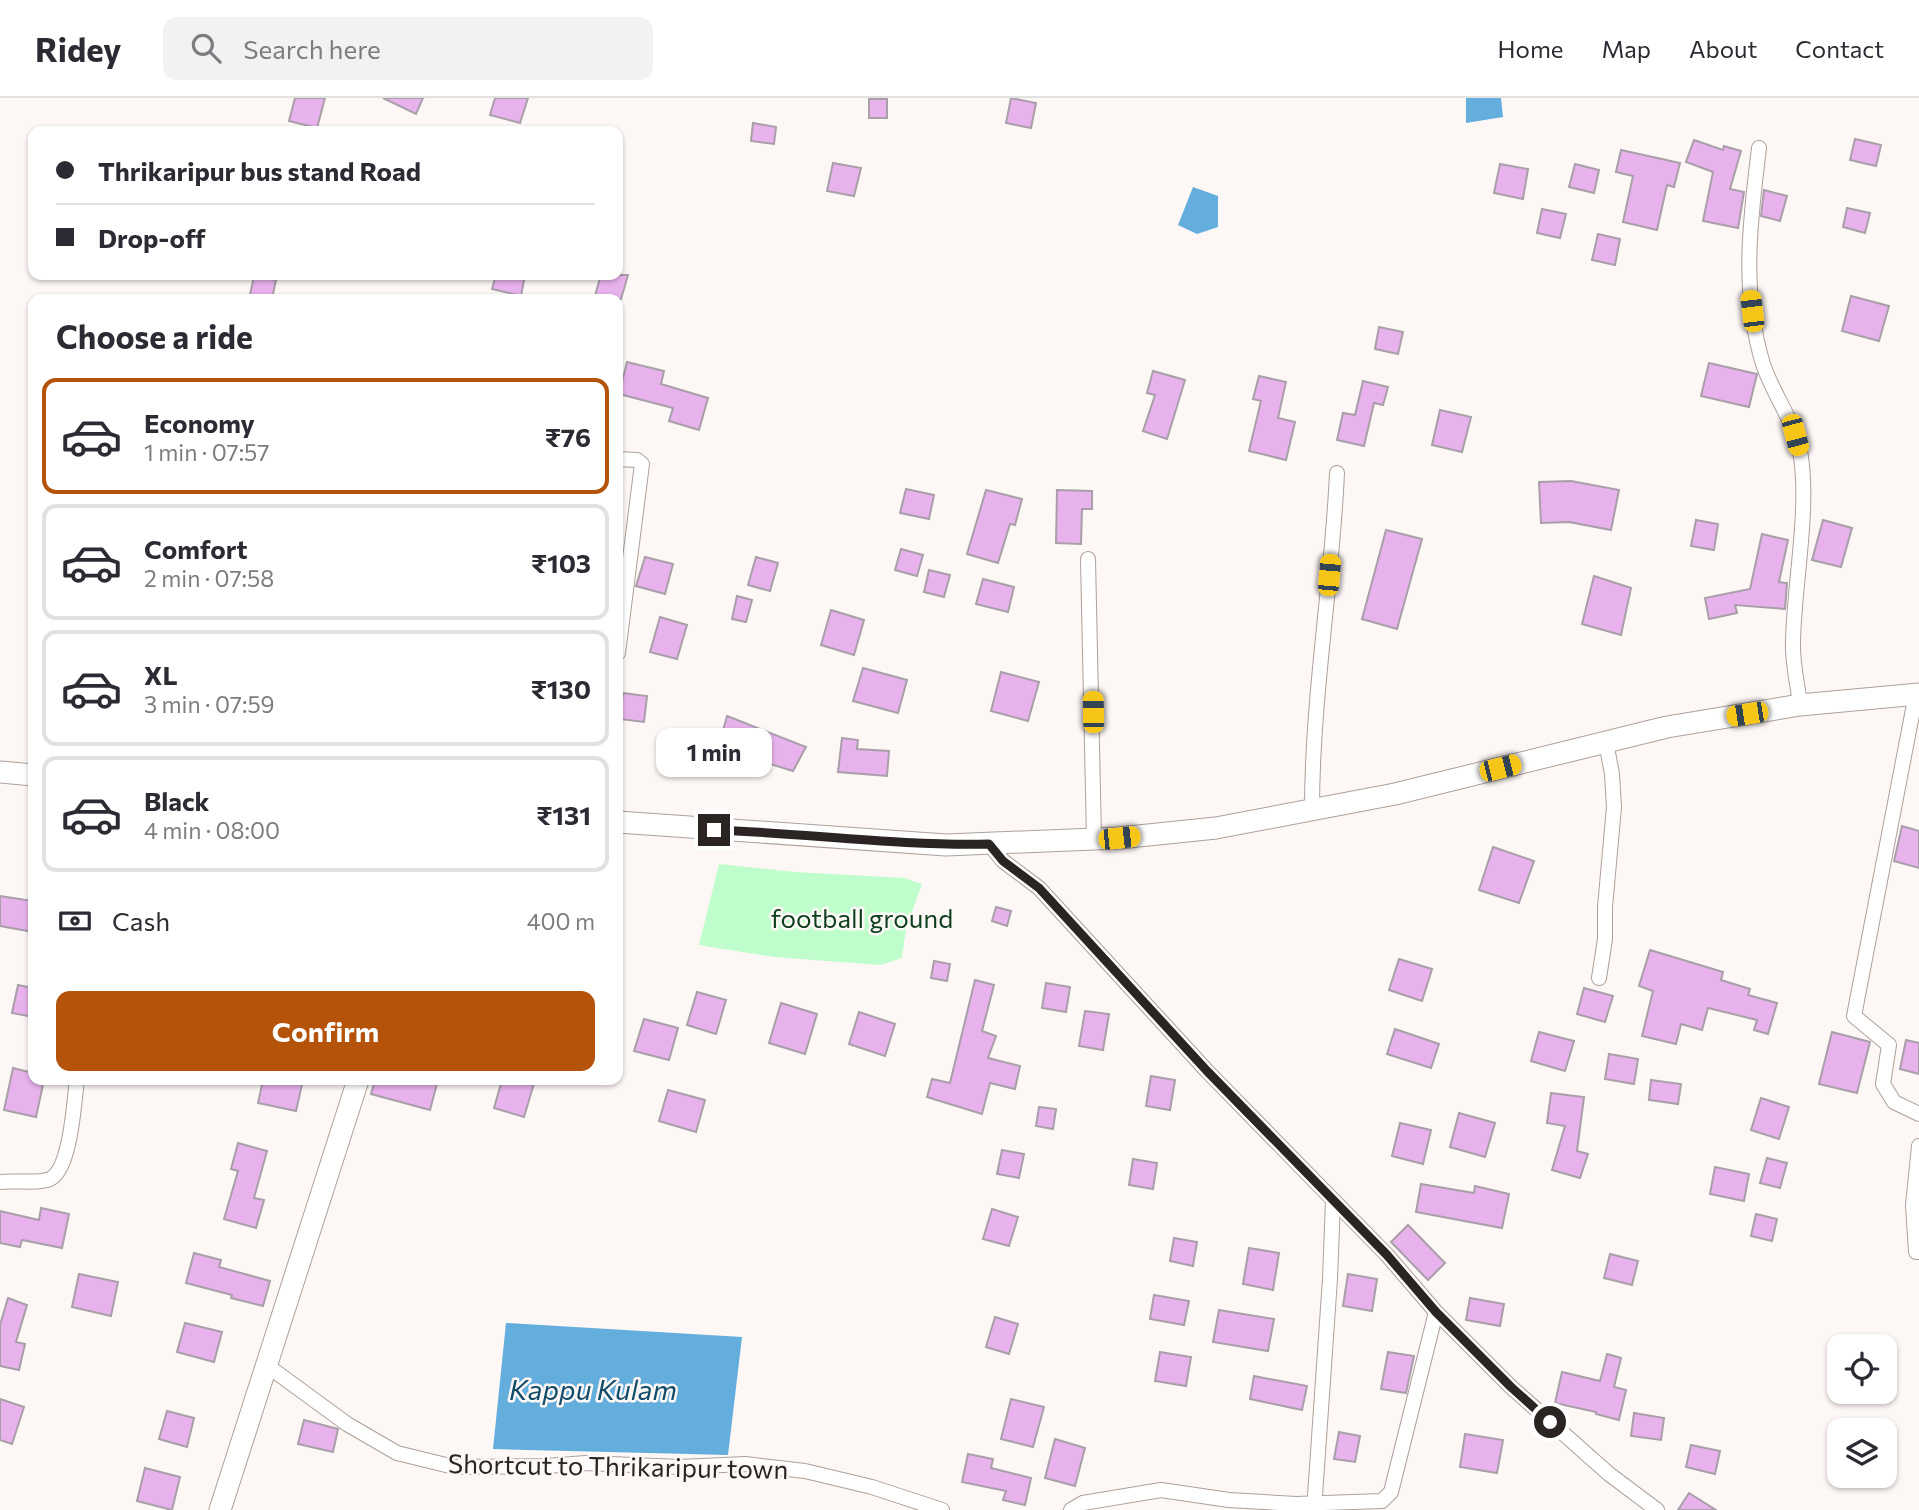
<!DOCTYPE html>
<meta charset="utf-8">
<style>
body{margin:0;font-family:Commissioner,sans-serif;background:#f2f2f3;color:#2b2b33;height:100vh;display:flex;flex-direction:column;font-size:26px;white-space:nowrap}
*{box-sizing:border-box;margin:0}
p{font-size:23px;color:#7c7c81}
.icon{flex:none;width:38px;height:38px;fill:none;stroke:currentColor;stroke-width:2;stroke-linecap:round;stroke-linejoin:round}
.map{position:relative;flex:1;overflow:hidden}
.panel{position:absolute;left:28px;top:196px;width:595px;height:791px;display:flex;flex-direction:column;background:#fff;border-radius:14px;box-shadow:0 2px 5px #0004}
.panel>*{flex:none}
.top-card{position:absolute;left:28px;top:28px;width:595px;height:154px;border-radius:14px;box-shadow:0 2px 5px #0004;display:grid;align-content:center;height:154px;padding:0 28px;background:#fff}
.buttons{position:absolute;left:1827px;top:1236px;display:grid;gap:14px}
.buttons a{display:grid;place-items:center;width:70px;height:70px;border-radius:14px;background:#fff;box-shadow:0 2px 5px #0004;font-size:35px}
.end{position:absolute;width:32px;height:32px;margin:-16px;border:9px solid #2a2523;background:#fff;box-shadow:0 0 0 4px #fff}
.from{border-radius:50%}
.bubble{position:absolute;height:49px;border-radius:14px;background:#fff;box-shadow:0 2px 5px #0004;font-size:23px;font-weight:700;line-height:49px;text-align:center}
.car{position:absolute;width:21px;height:42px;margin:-21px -10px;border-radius:9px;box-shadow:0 0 5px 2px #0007;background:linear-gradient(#f5c518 24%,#345 0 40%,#f5c518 0 76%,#345 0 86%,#f5c518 0)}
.top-card b{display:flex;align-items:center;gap:24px;height:66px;font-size:26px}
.top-card b+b{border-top:2px solid #e1e1e2}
.top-card i{width:18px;height:18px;background:#2b2b33}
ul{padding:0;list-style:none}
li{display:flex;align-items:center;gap:21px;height:116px;margin:0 14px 10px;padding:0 14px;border:4px solid #e1e1e2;border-radius:14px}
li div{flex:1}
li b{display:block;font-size:26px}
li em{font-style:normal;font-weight:700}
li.current{border-color:#b45309}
li>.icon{width:63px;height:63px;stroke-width:1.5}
h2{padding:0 28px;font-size:32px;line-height:84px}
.pay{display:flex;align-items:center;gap:18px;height:77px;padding:0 28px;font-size:26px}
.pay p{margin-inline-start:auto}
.action{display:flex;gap:14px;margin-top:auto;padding:14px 28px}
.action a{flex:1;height:80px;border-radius:14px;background:#b45309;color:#fff;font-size:28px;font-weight:700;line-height:80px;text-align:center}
header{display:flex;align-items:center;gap:42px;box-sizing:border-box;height:98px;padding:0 35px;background:#fff;border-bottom:2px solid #e1e1e2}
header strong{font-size:33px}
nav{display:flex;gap:38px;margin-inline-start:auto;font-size:24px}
.search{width:490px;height:63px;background:#f2f2f3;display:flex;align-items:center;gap:18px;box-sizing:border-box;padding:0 24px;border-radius:14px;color:#7c7c81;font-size:26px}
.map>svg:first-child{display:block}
.green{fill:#c0fdcc}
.water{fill:#64aedd}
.building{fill:#e8b2ed;stroke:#a89fa9;stroke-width:2}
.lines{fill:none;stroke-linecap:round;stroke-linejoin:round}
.street-casing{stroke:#ada19a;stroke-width:16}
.secondary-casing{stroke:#ada19a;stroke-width:23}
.street{stroke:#fff;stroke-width:14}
.secondary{stroke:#fff;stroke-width:21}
.route{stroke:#2a2523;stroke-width:9}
.labels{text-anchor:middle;stroke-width:5;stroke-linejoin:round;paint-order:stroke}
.park-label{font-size:26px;fill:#0d3f1d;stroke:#fdf7f5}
.street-label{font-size:26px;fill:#2a2523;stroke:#fdf7f5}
.water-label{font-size:28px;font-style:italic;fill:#114c6b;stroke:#fdf7f5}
</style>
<header>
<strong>Ridey</strong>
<div class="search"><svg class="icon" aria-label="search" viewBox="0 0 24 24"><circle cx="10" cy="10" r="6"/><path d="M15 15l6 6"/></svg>Search here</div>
<nav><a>Home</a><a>Map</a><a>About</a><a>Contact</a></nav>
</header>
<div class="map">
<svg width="1919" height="1412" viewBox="0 0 1919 1412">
<rect width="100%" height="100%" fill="#fdf7f5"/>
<polygon class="green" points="719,766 795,774 905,780 922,786 906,831 902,860 880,867 774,859 699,847"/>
<g class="water">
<polygon points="1466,0 1501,0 1503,19 1466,25"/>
<polygon points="1193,89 1218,98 1218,129 1197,136 1178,127"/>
<polygon points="506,1225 742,1239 728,1357 493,1351"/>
</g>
<g class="building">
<polygon points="295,0 325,0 317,30 289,23"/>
<polygon points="383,0 423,0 416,16"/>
<polygon points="495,0 528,0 520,25 490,17"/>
<polygon points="1011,0 1036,5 1031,30 1006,25"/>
<rect x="869" y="1" width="18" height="19"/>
<polygon points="753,25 776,29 774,46 751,43"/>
<polygon points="1855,41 1881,47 1876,68 1850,62"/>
<polygon points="1694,42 1723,52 1724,48 1741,53 1730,91 1744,94 1738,130 1703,123 1713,74 1686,64"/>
<polygon points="1621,52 1680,65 1674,89 1667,87 1657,132 1623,124 1633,78 1616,74"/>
<polygon points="833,65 861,70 854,98 827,93"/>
<polygon points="1500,66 1528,71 1523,101 1494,95"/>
<polygon points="1575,66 1599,72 1594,95 1569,89"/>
<polygon points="1764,92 1787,98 1780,123 1761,118"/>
<polygon points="1847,110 1870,115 1865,135 1843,129"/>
<polygon points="1542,111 1566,116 1560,140 1537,135"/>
<polygon points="1598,136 1620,141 1615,167 1592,162"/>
<polygon points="496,177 525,177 521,198 492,191"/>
<polygon points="601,177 628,177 621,201 594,201"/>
<polygon points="254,178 276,182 272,201 250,197"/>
<polygon points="1851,198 1889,208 1879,243 1842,233"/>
<polygon points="1379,229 1403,234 1398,256 1375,251"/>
<polygon points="627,264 664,273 661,286 708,300 699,332 669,323 673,310 619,296"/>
<polygon points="1709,265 1757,276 1749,309 1701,298"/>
<polygon points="1153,273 1185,282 1167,341 1143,333 1155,297 1147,295"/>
<polygon points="1259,278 1286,284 1278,320 1295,324 1286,362 1249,353 1261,303 1253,301"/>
<polygon points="1363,283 1388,289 1383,307 1374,305 1364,348 1337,342 1343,315 1355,317"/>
<polygon points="1440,312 1471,319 1462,354 1432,347"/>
<polygon points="1571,383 1619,392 1611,432 1569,424 1541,425 1539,384"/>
<polygon points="906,391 934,397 929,421 900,415"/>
<polygon points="986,392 1022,401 1015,427 1010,426 998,465 967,456"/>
<polygon points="1057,392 1092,393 1092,411 1082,411 1081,446 1056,445"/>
<polygon points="1696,422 1718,426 1714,452 1691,448"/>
<polygon points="1823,422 1852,430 1841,469 1812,462"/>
<polygon points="1386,432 1422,441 1397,531 1362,521"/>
<polygon points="1762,436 1788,442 1779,484 1787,485 1785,511 1735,507 1737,515 1709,521 1705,500 1750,491"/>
<polygon points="901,451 923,457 917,478 895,472"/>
<polygon points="645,459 673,466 665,496 636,488"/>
<polygon points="756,459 778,465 770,493 748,487"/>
<polygon points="929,472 950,477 944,499 924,494"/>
<polygon points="1594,478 1631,490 1621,537 1582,526"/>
<polygon points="983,481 1014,489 1008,514 976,506"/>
<polygon points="737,498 752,502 746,524 732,521"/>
<polygon points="831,512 864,522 854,557 821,547"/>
<polygon points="660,519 687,527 677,561 650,554"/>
<polygon points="863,570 907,582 898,615 853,603"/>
<polygon points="1001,574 1039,584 1028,623 991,613"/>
<polygon points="623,595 647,598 644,624 619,621"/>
<polygon points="727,618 806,649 793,673 718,650"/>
<polygon points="675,635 701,640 696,664 670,658"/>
<polygon points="842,640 858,642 857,651 889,653 887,678 838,674"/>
<polygon points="1902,728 1919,733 1919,770 1894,763"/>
<polygon points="1493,749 1534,763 1519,805 1479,792"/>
<polygon points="0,798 33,803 33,834 0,828"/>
<polygon points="996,809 1011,813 1007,828 992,823"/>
<polygon points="1650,852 1723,874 1721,882 1750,891 1748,897 1777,905 1768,936 1754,932 1757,922 1708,910 1702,932 1681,926 1676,946 1642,938 1653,893 1639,888"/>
<polygon points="1399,861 1432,871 1422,903 1389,892"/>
<polygon points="934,863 950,866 947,883 931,880"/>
<polygon points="975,882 994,887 982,933 996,938 988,960 1020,968 1015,991 990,985 982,1016 927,999 932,981 950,985"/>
<polygon points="1046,885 1070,889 1066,914 1042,910"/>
<polygon points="18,887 33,890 33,919 12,915"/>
<polygon points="1584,890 1613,898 1605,924 1577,916"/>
<polygon points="697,894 726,902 716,936 687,927"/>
<polygon points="781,905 817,916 805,956 769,945"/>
<polygon points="1085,913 1109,916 1103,952 1079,948"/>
<polygon points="859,914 895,926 885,958 849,946"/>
<polygon points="644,921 678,930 669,962 634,953"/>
<polygon points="1395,931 1439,946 1431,970 1387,956"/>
<polygon points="1539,934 1574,943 1565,973 1531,963"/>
<polygon points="1832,934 1870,944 1857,995 1819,986"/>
<polygon points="1906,942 1919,945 1919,976 1900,971"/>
<polygon points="1609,956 1638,961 1634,986 1605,981"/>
<polygon points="13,970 33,975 33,982 44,982 36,1019 4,1012"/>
<polygon points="1151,978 1175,982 1170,1012 1146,1008"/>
<polygon points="263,982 303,982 296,1013 258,1005"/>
<polygon points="375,982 438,982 430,1012 371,996"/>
<polygon points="502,982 535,982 524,1019 494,1010"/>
<polygon points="1651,982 1681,986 1678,1006 1649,1002"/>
<polygon points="668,992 705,1002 696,1034 659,1023"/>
<polygon points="1551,995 1584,999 1577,1053 1588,1056 1580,1080 1552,1072 1565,1028 1547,1025"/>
<polygon points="1761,1000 1789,1009 1779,1041 1751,1032"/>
<polygon points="1039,1009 1056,1011 1053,1031 1036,1028"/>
<polygon points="1459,1015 1495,1025 1485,1059 1450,1049"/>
<polygon points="1400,1025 1431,1032 1423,1066 1392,1058"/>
<polygon points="238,1045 267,1053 254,1100 264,1102 256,1130 224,1121 238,1073 231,1071"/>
<polygon points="1002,1052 1024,1056 1019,1080 997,1076"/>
<polygon points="1767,1060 1787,1065 1780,1090 1760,1085"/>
<polygon points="1133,1061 1157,1065 1153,1091 1129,1087"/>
<polygon points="1715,1069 1749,1076 1744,1103 1710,1096"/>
<polygon points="1421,1086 1474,1095 1475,1088 1509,1096 1502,1130 1416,1114"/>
<polygon points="41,1110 69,1116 62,1150 22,1142 20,1149 0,1145 0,1113 39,1122"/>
<polygon points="992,1111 1018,1119 1009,1148 983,1141"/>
<polygon points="1756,1116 1777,1121 1772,1143 1751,1138"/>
<polygon points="1408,1127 1445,1165 1428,1182 1391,1144"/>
<polygon points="1174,1140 1197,1144 1193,1168 1170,1163"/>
<polygon points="1249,1150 1279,1155 1273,1192 1243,1186"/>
<polygon points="194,1155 221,1162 219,1169 270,1183 263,1208 231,1200 232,1197 186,1185"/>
<polygon points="1610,1156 1638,1163 1632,1187 1604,1180"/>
<polygon points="79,1176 118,1184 111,1218 72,1209"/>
<polygon points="1348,1176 1377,1181 1372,1213 1343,1208"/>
<polygon points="1154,1197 1189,1203 1184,1227 1150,1221"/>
<polygon points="8,1200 27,1207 16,1244 25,1246 19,1272 0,1268 0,1227"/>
<polygon points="1470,1200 1504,1206 1500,1228 1466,1222"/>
<polygon points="1219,1212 1274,1221 1268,1253 1213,1244"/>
<polygon points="995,1219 1018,1226 1009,1256 986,1249"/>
<polygon points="185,1225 222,1234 214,1264 177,1254"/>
<polygon points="1160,1254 1191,1259 1186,1288 1155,1283"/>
<polygon points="1388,1254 1414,1258 1406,1295 1381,1291"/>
<polygon points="1607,1256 1621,1260 1614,1289 1626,1292 1619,1322 1596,1316 1596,1314 1555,1305 1562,1274 1600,1283"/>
<polygon points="1254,1278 1307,1288 1302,1312 1250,1301"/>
<polygon points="0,1301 24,1309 12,1346 0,1342"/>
<polygon points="1011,1301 1044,1309 1033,1349 1001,1341"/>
<polygon points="167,1313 194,1320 187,1349 159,1341"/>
<polygon points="1634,1315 1664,1320 1661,1342 1631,1338"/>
<polygon points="304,1322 338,1331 333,1354 298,1346"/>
<polygon points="1339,1334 1360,1338 1355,1364 1334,1361"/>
<polygon points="1465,1336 1503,1342 1497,1375 1460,1369"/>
<polygon points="1055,1341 1085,1350 1075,1388 1045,1380"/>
<polygon points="1691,1347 1720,1353 1715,1376 1686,1369"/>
<polygon points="968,1356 993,1361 991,1370 1031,1380 1025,1407 1003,1402 1006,1393 962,1384"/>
<polygon points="145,1370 180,1379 172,1412 137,1403"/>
<polygon points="1689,1395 1716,1412 1678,1412"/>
</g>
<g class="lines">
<defs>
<g id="street">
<path d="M 1759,50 C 1750,122 1741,195 1763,266 C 1773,297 1796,325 1801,359 C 1809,416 1794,486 1793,544 C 1792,565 1798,587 1800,607"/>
<polyline points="618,361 637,362 642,366 618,555"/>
<polyline points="1088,461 1094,741"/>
<polyline points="1916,596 1854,918 1889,947 1883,986 1894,1004 1919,1016"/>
<path d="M 1312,712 C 1312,599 1332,487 1337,375"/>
<polyline points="989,746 1003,763 1039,790 1207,973 1387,1157 1436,1214 1511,1289 1609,1376 1657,1412"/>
<polyline points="1599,880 1605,841 1605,809 1614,709 1612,676 1606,644"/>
<polyline points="1919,1048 1913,1107 1916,1154 1919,1154"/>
<path d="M 0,1084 C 13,1082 39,1086 50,1081 C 71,1071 74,1003 77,982"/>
<polyline points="265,1266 347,1326 397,1355 454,1369 546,1368 586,1365 680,1369 745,1366 805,1373 872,1389 942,1412"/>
<polyline points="1071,1412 1083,1405 1161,1392 1229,1402 1296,1406 1382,1403 1391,1394 1436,1214"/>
<polyline points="1314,1412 1330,1181 1333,1102"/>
</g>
<g id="secondary">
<polyline points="0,674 33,677"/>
<polyline points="618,724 946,747 1119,740 1216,730 1395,696 1667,629 1800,607 1919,596"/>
<polyline points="220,1412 358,982"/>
</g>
</defs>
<use href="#street" class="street-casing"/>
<use href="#secondary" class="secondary-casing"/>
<use href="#street" class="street"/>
<use href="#secondary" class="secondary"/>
</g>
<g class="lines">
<path class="route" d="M 714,732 C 805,735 897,748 989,746 L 1003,763 L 1039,790 L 1207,973 L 1387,1157 L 1436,1214 L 1511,1289 L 1550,1324"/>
</g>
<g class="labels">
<g class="park-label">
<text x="862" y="830">football ground</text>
</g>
<g class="street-label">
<text transform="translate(618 1369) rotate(1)" y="9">Shortcut to Thrikaripur town</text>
</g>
<g class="water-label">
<text x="593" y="1302">Kappu Kulam</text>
</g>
</g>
</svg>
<div class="buttons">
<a><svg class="icon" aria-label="locate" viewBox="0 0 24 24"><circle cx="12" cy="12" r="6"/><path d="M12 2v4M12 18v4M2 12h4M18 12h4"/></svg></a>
<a><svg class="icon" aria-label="layers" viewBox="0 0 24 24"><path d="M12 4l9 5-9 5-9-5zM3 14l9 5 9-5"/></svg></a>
</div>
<i class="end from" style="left:1550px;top:1324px"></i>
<i class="end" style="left:714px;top:732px"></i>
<div class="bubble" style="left:656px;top:630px;width:116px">1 min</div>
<i class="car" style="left:1752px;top:213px;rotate:353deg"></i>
<i class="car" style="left:1795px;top:337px;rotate:165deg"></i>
<i class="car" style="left:1329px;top:477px;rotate:5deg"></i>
<i class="car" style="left:1093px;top:614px;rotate:359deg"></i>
<i class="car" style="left:1747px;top:616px;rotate:261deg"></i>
<i class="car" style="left:1500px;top:670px;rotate:76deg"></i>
<i class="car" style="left:1119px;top:740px;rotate:84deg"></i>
<div class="top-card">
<b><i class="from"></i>Thrikaripur bus stand Road</b>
<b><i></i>Drop-off</b>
</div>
<section class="panel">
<h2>Choose a ride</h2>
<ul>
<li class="current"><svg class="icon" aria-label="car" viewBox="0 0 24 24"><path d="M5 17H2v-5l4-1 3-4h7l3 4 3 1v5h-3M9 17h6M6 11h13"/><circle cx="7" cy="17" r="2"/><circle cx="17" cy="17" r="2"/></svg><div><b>Economy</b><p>1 min · 07:57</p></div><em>₹76</em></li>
<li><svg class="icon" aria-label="car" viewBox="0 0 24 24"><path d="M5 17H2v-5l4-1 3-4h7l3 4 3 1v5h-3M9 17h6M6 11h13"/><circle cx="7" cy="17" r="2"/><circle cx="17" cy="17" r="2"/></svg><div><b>Comfort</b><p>2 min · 07:58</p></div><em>₹103</em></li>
<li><svg class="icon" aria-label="car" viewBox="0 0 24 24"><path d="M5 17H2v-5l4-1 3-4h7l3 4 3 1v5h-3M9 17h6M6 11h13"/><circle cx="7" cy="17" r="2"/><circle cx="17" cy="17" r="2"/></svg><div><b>XL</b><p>3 min · 07:59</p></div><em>₹130</em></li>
<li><svg class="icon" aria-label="car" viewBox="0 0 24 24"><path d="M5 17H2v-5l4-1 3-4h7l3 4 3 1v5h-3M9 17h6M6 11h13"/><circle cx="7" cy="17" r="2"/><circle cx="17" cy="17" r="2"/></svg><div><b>Black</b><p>4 min · 08:00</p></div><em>₹131</em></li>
</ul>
<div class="pay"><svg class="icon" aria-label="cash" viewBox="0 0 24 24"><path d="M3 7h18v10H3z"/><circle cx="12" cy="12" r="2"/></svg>Cash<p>400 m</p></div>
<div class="action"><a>Confirm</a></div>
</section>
</div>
